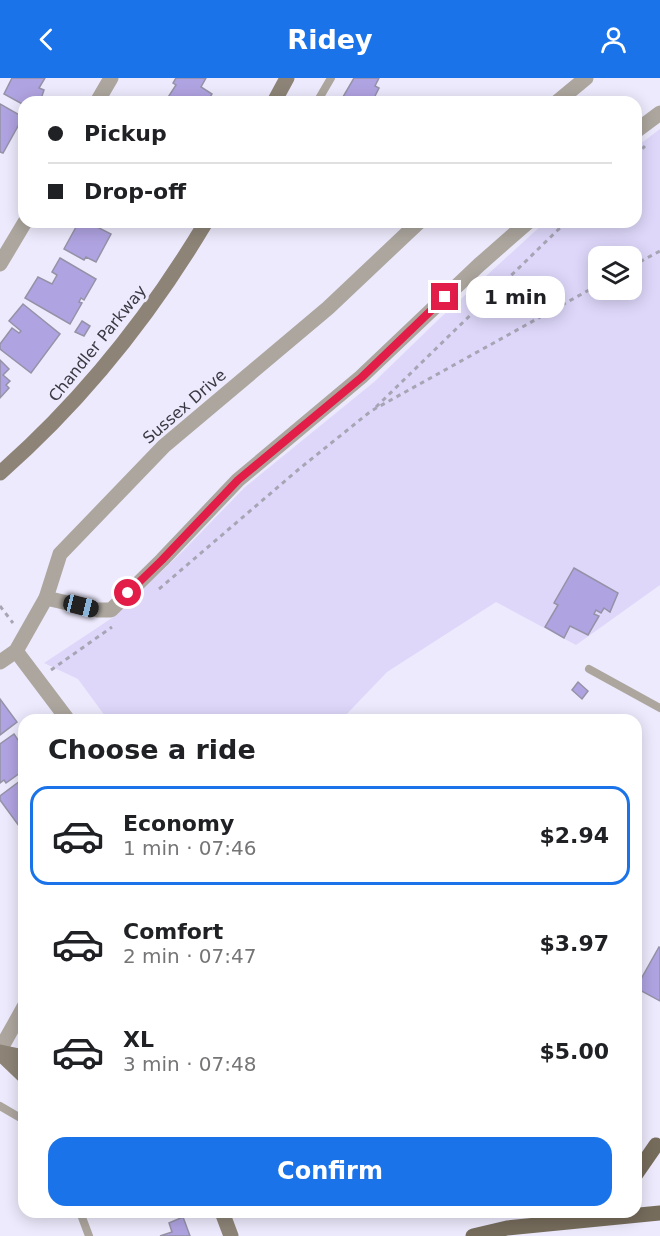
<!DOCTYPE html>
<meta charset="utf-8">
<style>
body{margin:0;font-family:"DejaVu Sans",sans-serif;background:#f6f6f6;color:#202124;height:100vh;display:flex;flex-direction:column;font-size:22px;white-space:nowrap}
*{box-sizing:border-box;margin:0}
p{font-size:20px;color:#757577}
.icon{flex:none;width:33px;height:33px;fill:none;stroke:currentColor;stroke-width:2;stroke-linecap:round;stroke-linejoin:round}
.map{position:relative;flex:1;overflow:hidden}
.sheet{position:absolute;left:18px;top:636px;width:624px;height:504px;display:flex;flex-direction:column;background:#fff;border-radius:18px;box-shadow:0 3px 15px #0003}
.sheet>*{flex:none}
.banner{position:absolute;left:18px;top:18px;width:624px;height:132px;border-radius:18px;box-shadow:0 3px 15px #0003;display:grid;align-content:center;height:132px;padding:0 30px;background:#fff}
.buttons{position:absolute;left:588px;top:168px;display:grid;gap:12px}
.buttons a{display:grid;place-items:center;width:54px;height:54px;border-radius:12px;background:#fff;box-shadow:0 3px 15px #0003;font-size:30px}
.end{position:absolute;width:27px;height:27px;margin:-14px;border:8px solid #e11d48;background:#fff;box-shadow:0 0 0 3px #fff}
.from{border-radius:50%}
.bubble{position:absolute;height:42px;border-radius:18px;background:#fff;box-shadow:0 3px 15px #0003;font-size:20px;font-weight:700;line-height:42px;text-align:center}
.car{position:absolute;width:18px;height:36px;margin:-18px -9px;border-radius:8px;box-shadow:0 0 4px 2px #0007;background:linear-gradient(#222 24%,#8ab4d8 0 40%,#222 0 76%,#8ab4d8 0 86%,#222 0)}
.banner b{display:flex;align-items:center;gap:21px;height:57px;font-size:22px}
.banner b+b{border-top:2px solid #e0e0e0}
.banner i{width:15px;height:15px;background:#202124}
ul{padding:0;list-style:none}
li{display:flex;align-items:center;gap:18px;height:99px;margin:0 12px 9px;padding:0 18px;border:3px solid transparent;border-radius:18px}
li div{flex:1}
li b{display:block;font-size:22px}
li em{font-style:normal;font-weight:700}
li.active{border-color:#1a73e8}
li>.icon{width:54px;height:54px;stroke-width:1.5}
h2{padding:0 30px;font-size:27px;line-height:72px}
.primary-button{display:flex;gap:12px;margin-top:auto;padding:12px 30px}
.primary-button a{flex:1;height:69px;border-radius:18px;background:#1a73e8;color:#fff;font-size:24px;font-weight:700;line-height:69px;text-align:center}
header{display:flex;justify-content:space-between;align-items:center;height:78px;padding:0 30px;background:#1a73e8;color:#fff;font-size:27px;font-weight:700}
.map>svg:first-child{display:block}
.green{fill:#ded7fa;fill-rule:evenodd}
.building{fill:#b0a3e1;stroke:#9592a7;stroke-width:1.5}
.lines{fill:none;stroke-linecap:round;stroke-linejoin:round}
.path{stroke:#a7a5b4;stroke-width:3;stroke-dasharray:4.5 4.5;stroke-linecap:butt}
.lane{stroke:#aca69e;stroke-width:8}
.street{stroke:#aca69e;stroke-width:15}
.secondary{stroke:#8d8477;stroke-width:15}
.primary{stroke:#766c5c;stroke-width:15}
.route{stroke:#e11d48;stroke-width:8}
.labels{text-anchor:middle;stroke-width:6;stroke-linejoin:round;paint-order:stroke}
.street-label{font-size:16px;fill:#3a3942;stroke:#edeafd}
</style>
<header><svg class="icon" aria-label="back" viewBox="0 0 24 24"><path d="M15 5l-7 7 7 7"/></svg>Ridey<svg class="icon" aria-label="person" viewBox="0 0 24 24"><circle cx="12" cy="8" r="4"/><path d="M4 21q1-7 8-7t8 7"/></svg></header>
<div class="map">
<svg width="660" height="1158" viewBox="0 0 660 1158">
<rect width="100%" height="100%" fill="#edeafd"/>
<path class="green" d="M 660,51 L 660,507 L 576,567 L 496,524 L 387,594 L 341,642 L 108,642 L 78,601 L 44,585 L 112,540 L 184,472 L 244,410 L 374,304 L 438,242 L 545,144 L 636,144 L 636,69 ZM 598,178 L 632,178 L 632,212 L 598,212 Z"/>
<g class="building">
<polygon points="12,0 45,0 39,10 44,12 40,24 24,24 24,27 4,16"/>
<polygon points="176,0 206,0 201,9 212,16 207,24 165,24 176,7 173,5"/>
<polygon points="354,0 379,0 375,8 379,10 372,24 340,24"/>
<polygon points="0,26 23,39 3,75 0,74"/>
<polygon points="73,144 102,144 99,150 111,156 96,184 86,179 84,182 64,171 76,149 71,147"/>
<polygon points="60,180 96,201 84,222 81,220 79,224 82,225 70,246 25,220 38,199 52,206 57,197 52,194"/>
<polygon points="23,226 60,256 31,295 0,271 0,266 12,250 19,255 21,253 9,243"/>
<polygon points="82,243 90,248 84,258 75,254"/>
<polygon points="0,282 9,291 3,297 10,303 6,307 9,310 0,320"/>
<polygon points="574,490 618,515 610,534 604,530 601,535 596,532 594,536 599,538 588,557 570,548 564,560 545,549 558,527 554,525"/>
<polygon points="578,604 588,613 582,621 572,612"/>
<polygon points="0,621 17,644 0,657"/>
<polygon points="14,656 22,668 24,666 24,692 6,705 4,702 0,705 0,666"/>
<polygon points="24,700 24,744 19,748 0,722 0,718"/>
<polygon points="659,869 660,870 660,923 636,910"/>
<polygon points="183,1139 190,1158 160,1158 172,1154 169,1145"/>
</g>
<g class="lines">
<g class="path">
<polyline points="636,77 645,68"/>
<polyline points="632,188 660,173"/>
<polyline points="376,329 566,144"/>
<polyline points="159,511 299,391 371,333 598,207"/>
<polyline points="0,528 13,545"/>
<polyline points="51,592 112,549"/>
</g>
<g class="lane">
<polyline points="317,24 331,0"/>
<polyline points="589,591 660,630"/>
<polyline points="0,1028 24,1042"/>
<polyline points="80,1134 89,1158"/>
</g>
<g class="street">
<polyline points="97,24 111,0"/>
<polyline points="557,24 586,0"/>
<polyline points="636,53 660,35"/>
<polyline points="0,186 25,144"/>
<polyline points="46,520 98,532 111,532 162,482 238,402 361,299 479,187 528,144"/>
<polyline points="16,573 68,642"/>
<polyline points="0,584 16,573 46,520 60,476 164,368 328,230 419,144"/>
<polyline points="0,972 24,929"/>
</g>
<g class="secondary">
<polyline points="274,24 287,0"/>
<path d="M 0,395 C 82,323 150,238 206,144"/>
<polyline points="0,974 24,979"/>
<polyline points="0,975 24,998"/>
<polyline points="222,1134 231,1158"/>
</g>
<g class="primary">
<polyline points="636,1096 656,1067"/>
<polyline points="473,1158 507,1150 660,1135"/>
</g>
</g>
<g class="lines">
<polyline class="route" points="128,515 162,482 238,402 362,299 445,219"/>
</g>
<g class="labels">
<g class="street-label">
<text transform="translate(97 265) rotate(-51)" y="6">Chandler Parkway</text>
<text transform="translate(184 328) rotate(-41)" y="6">Sussex Drive</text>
</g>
</g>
</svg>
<div class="buttons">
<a><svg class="icon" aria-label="layers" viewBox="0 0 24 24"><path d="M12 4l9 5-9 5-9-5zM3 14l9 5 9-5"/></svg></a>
</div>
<i class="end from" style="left:128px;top:515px"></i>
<i class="end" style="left:445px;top:219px"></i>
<div class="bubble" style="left:466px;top:198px;width:99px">1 min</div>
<i class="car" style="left:81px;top:528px;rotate:104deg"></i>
<div class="banner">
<b><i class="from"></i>Pickup</b>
<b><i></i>Drop-off</b>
</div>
<section class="sheet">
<h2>Choose a ride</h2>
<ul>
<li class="active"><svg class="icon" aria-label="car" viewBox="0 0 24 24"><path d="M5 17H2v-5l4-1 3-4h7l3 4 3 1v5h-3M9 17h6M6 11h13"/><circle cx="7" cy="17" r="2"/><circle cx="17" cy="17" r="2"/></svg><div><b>Economy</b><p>1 min · 07:46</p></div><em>$2.94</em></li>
<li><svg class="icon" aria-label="car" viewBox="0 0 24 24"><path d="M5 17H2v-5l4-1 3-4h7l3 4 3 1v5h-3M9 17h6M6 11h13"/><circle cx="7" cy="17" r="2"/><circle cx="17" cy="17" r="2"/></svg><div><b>Comfort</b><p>2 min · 07:47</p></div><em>$3.97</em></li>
<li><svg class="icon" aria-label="car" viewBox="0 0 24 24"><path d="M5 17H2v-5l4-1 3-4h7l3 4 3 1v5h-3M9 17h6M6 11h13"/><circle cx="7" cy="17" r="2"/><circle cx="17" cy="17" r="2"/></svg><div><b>XL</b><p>3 min · 07:48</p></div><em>$5.00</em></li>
</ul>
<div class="primary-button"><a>Confirm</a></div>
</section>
</div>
